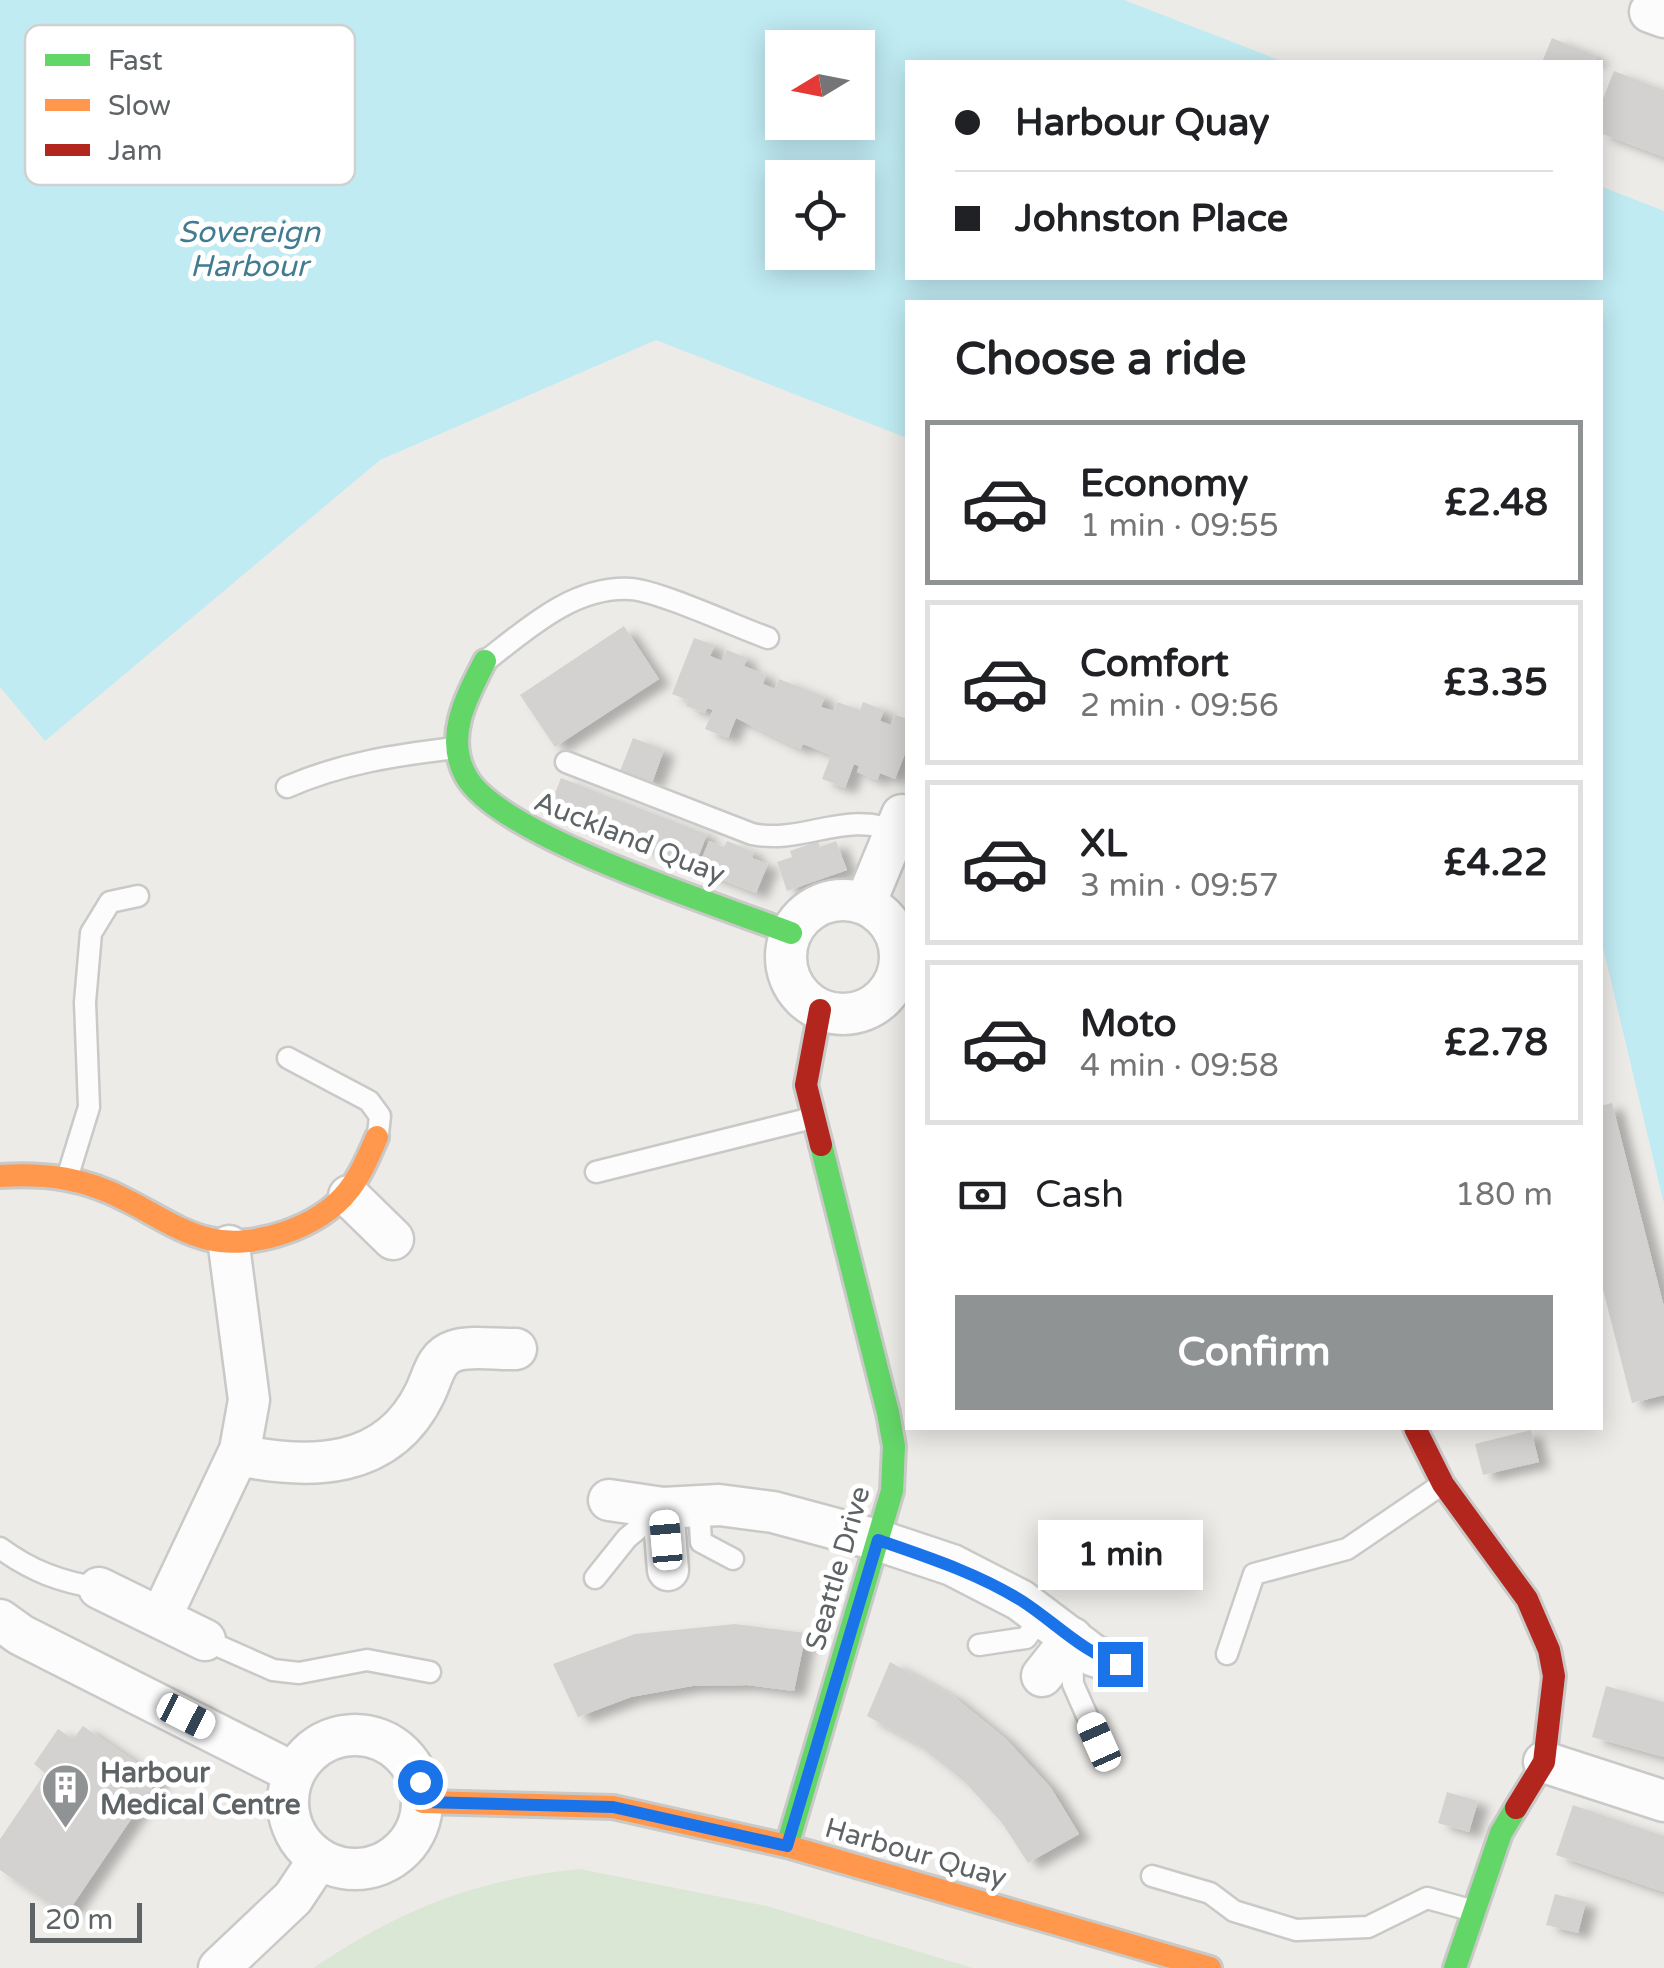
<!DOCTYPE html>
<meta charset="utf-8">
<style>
body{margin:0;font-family:"Varela Round",sans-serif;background:#f2f2f2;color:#202124;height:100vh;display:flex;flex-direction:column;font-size:38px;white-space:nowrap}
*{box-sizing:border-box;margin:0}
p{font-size:32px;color:#757577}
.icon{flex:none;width:55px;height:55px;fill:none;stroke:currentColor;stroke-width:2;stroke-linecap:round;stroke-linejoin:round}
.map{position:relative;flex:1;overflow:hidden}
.sheet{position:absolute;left:905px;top:300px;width:698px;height:1130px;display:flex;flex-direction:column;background:#fff;border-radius:0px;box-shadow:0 5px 25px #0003}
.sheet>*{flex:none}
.top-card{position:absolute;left:905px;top:60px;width:698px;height:220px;border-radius:0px;box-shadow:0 5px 25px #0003;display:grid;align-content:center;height:220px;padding:0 50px;background:#fff}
.needle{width:65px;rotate:260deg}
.controls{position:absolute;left:765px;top:30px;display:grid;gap:20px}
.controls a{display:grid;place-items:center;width:110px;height:110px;border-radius:0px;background:#fff;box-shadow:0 5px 25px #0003;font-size:50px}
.scale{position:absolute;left:30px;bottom:25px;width:112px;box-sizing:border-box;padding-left:10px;border:5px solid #5e6365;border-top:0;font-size:28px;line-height:35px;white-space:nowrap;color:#5e6365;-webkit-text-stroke:8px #fff;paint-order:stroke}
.end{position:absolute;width:45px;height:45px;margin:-22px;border:12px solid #1a73e8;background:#fff;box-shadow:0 0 0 5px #fff}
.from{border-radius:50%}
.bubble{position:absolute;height:70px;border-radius:0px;background:#fff;box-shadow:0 5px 25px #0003;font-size:32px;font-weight:700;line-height:70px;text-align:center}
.car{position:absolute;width:30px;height:60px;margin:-30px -15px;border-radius:12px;box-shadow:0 0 8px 2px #0007;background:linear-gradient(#fff 24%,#345 0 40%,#fff 0 76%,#345 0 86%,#fff 0)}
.top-card b{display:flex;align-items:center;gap:35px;height:95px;font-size:38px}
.top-card b+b{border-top:2px solid #e0e0e0}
.top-card i{width:25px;height:25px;background:#202124}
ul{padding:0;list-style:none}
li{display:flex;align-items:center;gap:30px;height:165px;margin:0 20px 15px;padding:0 30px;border:5px solid #e0e0e0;border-radius:0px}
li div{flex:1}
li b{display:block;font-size:38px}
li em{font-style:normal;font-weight:700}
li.selected{border-color:#909393}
li>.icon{width:90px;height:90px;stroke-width:1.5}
h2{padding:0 50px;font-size:45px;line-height:120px}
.pay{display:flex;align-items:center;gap:25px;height:110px;padding:0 50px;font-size:38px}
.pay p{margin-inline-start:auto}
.action{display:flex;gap:20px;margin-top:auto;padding:20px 50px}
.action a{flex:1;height:115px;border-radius:0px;background:#909393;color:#fff;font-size:40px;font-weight:700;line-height:115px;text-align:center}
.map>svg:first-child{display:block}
.green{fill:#dbe7d5}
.water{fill:#c0ebf3;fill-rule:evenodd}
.building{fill:#d4d2d1;filter:url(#shadow)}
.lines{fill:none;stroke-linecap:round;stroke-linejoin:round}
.lane-casing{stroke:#c9c9c8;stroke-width:25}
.street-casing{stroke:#c9c9c8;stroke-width:45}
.fast-casing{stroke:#c9c9c8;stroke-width:28}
.slow-casing{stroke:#c9c9c8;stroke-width:28}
.jam-casing{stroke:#c9c9c8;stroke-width:28}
.lane{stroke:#fcfcfc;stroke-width:20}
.street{stroke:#fcfcfc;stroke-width:40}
.fast{stroke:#63d668;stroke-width:22}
.slow{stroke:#ff974d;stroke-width:22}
.jam{stroke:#b3261e;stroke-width:22}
.route{stroke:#1a73e8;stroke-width:12}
.labels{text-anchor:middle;stroke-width:10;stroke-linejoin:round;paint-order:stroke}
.street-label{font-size:28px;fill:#5e6365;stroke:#fff}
.poi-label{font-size:28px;font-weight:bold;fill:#5e6365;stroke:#fff;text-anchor:start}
.water-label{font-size:30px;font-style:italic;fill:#417c90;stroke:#fff}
.key{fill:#fff;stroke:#cfd0d1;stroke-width:2.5}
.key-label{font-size:28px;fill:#5e6365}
</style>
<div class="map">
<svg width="1664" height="1968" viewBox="0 0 1664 1968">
<defs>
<filter id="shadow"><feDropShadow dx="11" dy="6" stdDeviation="5" flood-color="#0004"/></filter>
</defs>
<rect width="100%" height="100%" fill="#edebe8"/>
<path class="green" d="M 580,1869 L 767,1906 L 973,1968 L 313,1968 C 399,1910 476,1879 580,1869 Z"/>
<path class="water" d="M 0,0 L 1124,0 L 1284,62 L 908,62 L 908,278 L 1600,278 L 1600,186 L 1664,211 L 1664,1204 L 1600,935 L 1600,302 L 908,302 L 907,438 L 656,340 L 380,460 L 45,741 L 0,687 ZM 782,48 L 858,48 L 858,122 L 782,122 ZM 782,178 L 858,178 L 858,252 L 782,252 Z"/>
<g class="building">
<polygon points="1552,38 1597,56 1595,62 1542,62"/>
<polygon points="1614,71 1664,90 1664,157 1600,133 1600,106"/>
<polygon points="624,626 659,679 555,747 520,695"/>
<polygon points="694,638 715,645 710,656 722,661 727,650 747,658 744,666 766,675 763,684 775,689 779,679 825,697 821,707 834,711 837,702 860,710 863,702 884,710 880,721 891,725 895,715 908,719 908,746 895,779 880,773 877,780 857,772 859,766 854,764 845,788 822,779 831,755 803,744 800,749 736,718 728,738 705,729 713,710 707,708 705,713 686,706 688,700 672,694"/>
<polygon points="633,738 664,750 652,783 620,771"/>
<polygon points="561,778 707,834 695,866 549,809"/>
<polygon points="709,841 724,847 727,841 754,852 752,858 768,864 756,893 697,870"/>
<polygon points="818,841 820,847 836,841 847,870 787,891 777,862 792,857 790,851"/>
<polygon points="1612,1103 1664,1307 1664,1395 1632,1403 1600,1278 1600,1106"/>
<polygon points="1531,1430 1539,1462 1483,1475 1475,1444"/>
<polygon points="735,1624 806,1633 794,1691 747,1685 692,1686 631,1697 578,1717 553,1664 635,1634"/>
<polygon points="890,1662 953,1696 1006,1739 1051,1788 1079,1834 1028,1863 1002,1823 965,1782 916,1743 867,1716"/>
<polygon points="1606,1686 1664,1702 1664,1757 1592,1737"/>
<polygon points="83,1726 159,1778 66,1915 0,1870 0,1839 45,1773 34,1764 58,1729 73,1739"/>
<polygon points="1447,1792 1478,1801 1469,1832 1438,1823"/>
<polygon points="1573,1805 1664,1836 1664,1892 1556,1855"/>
<polygon points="1555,1894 1586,1902 1578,1933 1546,1925"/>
</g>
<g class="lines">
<defs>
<g id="lane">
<path d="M 487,660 C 528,628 574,586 630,589 C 657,590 737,627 768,638"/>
<path d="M 566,762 L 752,834 C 804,845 846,808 901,833"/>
<path d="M 287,787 C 342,763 396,755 456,748"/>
<polyline points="288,1058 369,1101 380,1116 378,1134"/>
<polyline points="596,1172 812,1118"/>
<polyline points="68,1175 89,1107 85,1002 91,933 110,902 138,896"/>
<polyline points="699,1506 701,1542 733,1559"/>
<path d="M 0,1548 C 31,1571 61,1582 99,1588"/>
<polyline points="595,1578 627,1538 663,1508"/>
<polyline points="205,1640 273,1670 299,1673 367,1660 430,1672"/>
<polyline points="979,1645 1026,1638 1042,1616"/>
<polyline points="1072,1645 1073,1684 1099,1743"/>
<polyline points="1227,1654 1254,1574 1347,1549 1441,1485"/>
<polyline points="1152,1876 1210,1893 1234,1911 1296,1930 1368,1927 1427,1898 1474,1911"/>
</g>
<g id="street">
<polyline points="1650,12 1664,17"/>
<circle cx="843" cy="957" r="57"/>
<polyline points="865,904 902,815"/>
<polyline points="349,1196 393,1239"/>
<path d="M 238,1455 C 310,1470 388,1470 425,1393 C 433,1377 435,1357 454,1351 C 471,1345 498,1350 516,1349"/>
<polyline points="609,1500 663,1508 719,1505 773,1512 877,1540 952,1565 1020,1600 1094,1656 1120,1664"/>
<polyline points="663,1508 668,1570"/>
<polyline points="99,1588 205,1640"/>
<polyline points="161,1617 240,1450 249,1400 229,1246"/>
<polyline points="0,1620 21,1635 294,1773"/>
<polyline points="1042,1676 1072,1638"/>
<circle cx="355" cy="1802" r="67"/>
<polyline points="1544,1762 1664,1801"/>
<polyline points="219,1968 293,1898 319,1859"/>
</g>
<g id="fast">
<path d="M 485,661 C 467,696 444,737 466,776 C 498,836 721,906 791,933"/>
<polyline points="787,1846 892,1491 894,1446 888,1413 821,1145"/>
<polyline points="1455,1968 1501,1833 1516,1808"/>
</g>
<g id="slow">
<path d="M 0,1176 C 46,1173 85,1178 126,1200 C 153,1213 179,1232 209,1239 C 253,1250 320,1227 348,1191 C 361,1175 369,1155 377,1137"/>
<polyline points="423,1802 613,1807 787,1846 1210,1968"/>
</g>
<g id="jam">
<polyline points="820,1010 806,1085 821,1145"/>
<polyline points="1415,1428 1443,1484 1527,1599 1549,1650 1554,1676 1544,1762 1516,1808"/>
</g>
</defs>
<use href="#lane" class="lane-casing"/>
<use href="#street" class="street-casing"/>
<use href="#fast" class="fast-casing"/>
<use href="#slow" class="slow-casing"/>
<use href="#jam" class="jam-casing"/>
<use href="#lane" class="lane"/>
<use href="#street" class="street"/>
<use href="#fast" class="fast"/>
<use href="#slow" class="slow"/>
<use href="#jam" class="jam"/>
</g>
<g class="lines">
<path class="route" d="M 420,1782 L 423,1802 L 613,1807 L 787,1846 L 878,1540 C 927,1557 977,1573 1022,1601 C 1056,1623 1082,1652 1120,1664"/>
</g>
<defs>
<symbol id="building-pin" viewBox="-11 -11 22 30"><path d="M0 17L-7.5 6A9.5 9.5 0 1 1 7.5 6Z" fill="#909393" stroke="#fff"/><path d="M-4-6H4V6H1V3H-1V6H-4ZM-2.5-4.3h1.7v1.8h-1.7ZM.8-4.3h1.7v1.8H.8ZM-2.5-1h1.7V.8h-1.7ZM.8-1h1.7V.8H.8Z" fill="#fff"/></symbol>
</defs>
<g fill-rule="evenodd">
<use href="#building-pin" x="38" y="1760" width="55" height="75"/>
</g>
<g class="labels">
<g class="street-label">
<text transform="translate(630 837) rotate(22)" y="10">Auckland Quay</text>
<text transform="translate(837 1568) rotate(-74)" y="10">Seattle Drive</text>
<text transform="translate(916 1852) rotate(16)" y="10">Harbour Quay</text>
</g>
<g class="poi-label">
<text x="100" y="1782">Harbour<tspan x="100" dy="32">Medical Centre</tspan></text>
</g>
<g class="water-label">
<text x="249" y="242">Sovereign<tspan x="249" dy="34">Harbour</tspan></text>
</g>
</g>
<rect x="25" y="25" width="330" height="160" rx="15" class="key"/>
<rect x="45" y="54" width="45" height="12" fill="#63d668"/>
<rect x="45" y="99" width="45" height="12" fill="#ff974d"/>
<rect x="45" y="144" width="45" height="12" fill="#b3261e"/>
<g class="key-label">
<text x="108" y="70">Fast</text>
<text x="108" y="115">Slow</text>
<text x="108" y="160">Jam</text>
</g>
</svg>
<div class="controls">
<a><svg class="needle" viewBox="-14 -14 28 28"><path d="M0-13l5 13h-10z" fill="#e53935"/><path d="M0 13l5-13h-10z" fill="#757577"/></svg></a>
<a><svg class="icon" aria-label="locate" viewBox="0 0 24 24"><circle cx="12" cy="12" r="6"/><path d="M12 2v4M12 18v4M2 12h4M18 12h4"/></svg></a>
</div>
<div class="scale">20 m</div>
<i class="end from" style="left:420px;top:1782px"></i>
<i class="end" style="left:1120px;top:1664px"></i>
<div class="bubble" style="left:1038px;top:1520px;width:165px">1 min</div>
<i class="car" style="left:666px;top:1540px;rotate:355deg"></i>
<i class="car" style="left:186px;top:1716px;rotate:117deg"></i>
<i class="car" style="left:1099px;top:1742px;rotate:336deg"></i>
<div class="top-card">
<b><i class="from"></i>Harbour Quay</b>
<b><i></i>Johnston Place</b>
</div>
<section class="sheet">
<h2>Choose a ride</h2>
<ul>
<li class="selected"><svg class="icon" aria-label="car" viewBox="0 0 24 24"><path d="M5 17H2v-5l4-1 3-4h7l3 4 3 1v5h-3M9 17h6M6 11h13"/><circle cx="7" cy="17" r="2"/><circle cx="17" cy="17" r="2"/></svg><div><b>Economy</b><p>1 min · 09:55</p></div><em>£2.48</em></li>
<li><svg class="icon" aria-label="car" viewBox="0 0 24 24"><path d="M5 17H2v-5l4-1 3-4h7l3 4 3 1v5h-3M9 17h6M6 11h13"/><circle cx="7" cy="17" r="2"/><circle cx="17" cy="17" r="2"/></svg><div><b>Comfort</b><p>2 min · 09:56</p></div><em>£3.35</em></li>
<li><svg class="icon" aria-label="car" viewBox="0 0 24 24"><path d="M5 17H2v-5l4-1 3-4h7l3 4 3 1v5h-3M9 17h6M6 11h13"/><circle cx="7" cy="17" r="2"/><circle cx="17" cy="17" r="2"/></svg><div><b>XL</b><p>3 min · 09:57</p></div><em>£4.22</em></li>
<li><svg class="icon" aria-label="car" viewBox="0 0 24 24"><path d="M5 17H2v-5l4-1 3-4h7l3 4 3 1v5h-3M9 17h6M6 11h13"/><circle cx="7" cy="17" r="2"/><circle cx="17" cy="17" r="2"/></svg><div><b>Moto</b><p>4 min · 09:58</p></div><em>£2.78</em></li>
</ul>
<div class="pay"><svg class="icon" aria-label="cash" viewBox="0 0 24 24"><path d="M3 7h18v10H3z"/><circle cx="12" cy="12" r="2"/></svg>Cash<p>180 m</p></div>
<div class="action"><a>Confirm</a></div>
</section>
</div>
